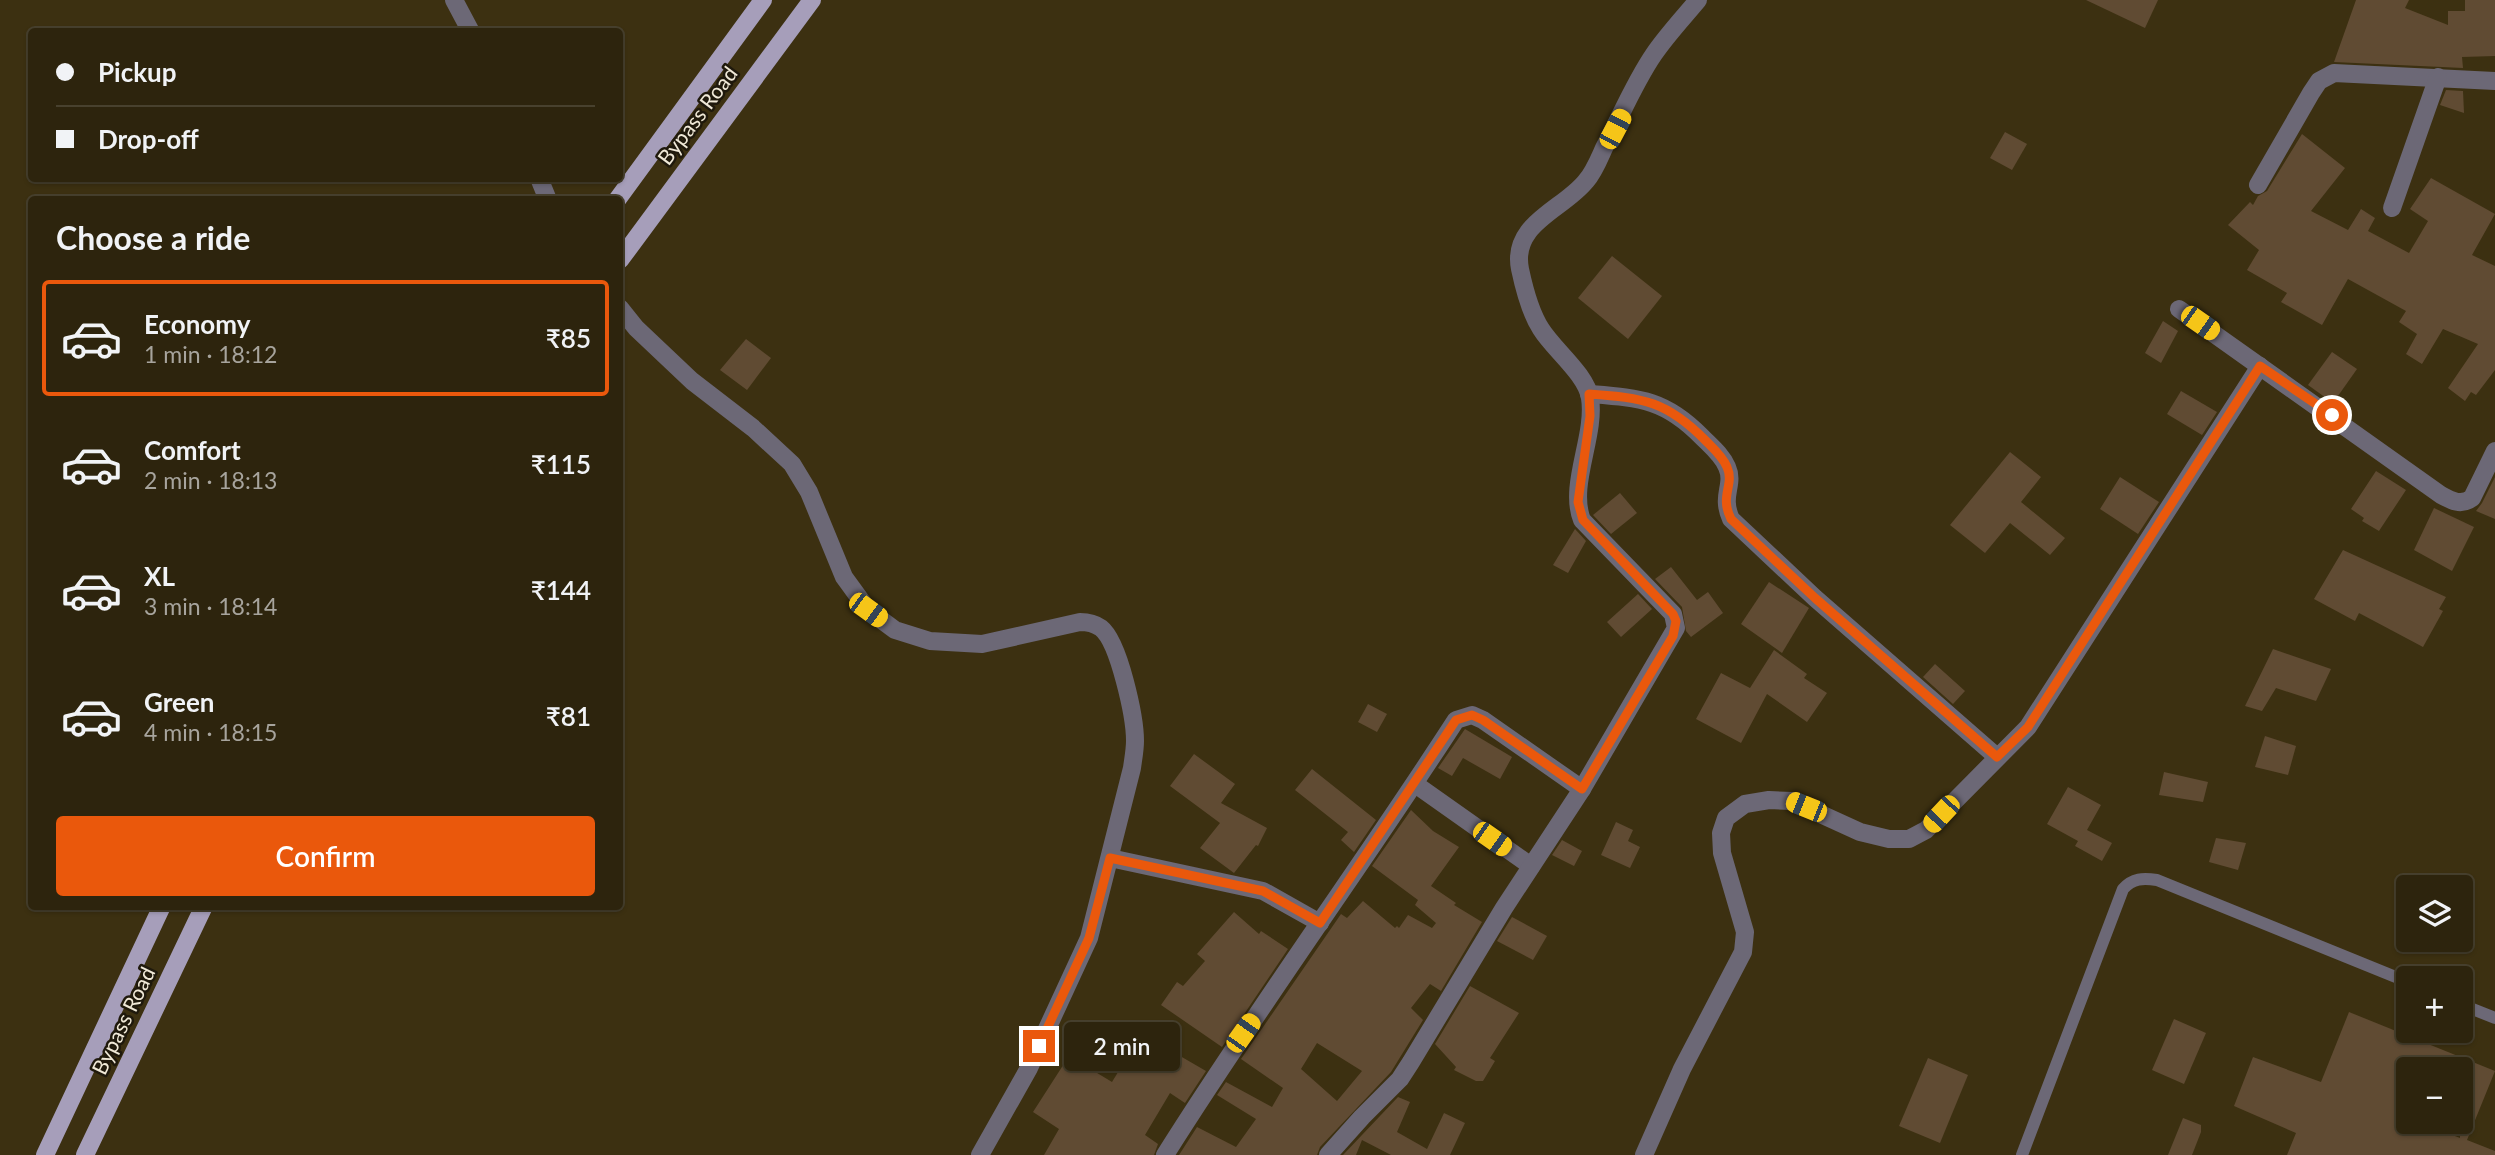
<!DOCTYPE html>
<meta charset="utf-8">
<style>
body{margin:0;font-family:Lato,sans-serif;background:#39301b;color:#f1f3f6;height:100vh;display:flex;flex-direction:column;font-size:26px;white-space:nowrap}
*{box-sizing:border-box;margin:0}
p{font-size:23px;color:#a7a49d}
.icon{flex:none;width:38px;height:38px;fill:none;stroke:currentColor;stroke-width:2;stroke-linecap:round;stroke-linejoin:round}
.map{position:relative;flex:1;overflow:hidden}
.panel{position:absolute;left:28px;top:196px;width:595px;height:714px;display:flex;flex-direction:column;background:#2d240d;border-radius:7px;box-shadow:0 2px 5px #0004,0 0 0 2px #48412e}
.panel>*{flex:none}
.top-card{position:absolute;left:28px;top:28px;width:595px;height:154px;border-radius:7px;box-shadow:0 2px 5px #0004,0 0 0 2px #48412e;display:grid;align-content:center;height:154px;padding:0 28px;background:#2d240d}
.controls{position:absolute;left:2396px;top:875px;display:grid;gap:14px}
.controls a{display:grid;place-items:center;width:77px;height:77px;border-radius:7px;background:#2d240d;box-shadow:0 2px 5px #0004,0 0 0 2px #48412e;font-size:35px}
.end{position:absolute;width:32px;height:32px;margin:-16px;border:9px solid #ea580c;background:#fff;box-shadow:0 0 0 4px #fff}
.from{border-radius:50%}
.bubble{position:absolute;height:49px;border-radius:7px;background:#2d240d;box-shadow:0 2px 5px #0004,0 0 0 2px #48412e;font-size:23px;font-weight:600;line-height:49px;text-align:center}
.car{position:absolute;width:21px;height:42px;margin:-21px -10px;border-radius:9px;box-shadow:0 0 5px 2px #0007;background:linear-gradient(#f5c518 24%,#345 0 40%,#f5c518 0 76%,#345 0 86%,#f5c518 0)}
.top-card b{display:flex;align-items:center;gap:24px;height:66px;font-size:26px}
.top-card b+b{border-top:2px solid #48412e}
.top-card i{width:18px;height:18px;background:#f1f3f6}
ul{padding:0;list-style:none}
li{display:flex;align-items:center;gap:21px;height:116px;margin:0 14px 10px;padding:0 14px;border:4px solid transparent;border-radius:7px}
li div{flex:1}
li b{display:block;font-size:26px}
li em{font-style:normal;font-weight:600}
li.current{border-color:#ea580c}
li>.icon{width:63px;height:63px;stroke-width:1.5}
h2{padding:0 28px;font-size:32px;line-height:84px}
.cta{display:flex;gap:14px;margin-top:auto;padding:14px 28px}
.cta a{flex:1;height:80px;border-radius:7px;background:#ea580c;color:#fff;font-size:28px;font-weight:600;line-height:80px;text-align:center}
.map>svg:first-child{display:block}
.building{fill:#604b33;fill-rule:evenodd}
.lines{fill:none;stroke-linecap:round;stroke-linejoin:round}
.lane{stroke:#6c6876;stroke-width:12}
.street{stroke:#6c6876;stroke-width:18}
.primary{stroke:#a69eba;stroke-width:18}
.route{stroke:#ea580c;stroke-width:9}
.labels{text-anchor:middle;stroke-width:5;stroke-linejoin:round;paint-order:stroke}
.street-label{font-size:21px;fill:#f0e9d7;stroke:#1f190c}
</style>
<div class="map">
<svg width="2495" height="1155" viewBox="0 0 2495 1155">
<rect width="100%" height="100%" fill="#3c3011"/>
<g class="building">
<polygon points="2086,0 2158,0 2145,28"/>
<polygon points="2356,0 2409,0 2405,8 2448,25 2448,11 2465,11 2465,0 2495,0 2495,56 2462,57 2463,68 2334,62"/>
<polygon points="2446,90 2463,91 2464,113 2440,105"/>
<polygon points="2005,132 2027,144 2012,170 1990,158"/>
<polygon points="2302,134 2345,168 2311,211 2348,230 2361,209 2375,218 2368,231 2409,253 2428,221 2410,209 2431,178 2495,214 2472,255 2495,266 2495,370 2476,395 2471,392 2465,401 2448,388 2478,344 2443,329 2422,364 2406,354 2417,334 2399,322 2406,311 2348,279 2322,325 2281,302 2287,293 2247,270 2259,250 2228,225 2250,202 2253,205 2258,196 2267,191"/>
<polygon points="1612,256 1662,296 1628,339 1578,298"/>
<polygon points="2163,321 2178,331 2161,363 2145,353"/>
<polygon points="746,339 771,358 747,390 720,370"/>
<polygon points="2332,352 2357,369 2333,403 2308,385"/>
<polygon points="2181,391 2217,412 2202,435 2167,414"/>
<polygon points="2010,452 2041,477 2021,502 2065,538 2050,555 2010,523 1985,553 1950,525"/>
<polygon points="2376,471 2406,490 2379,531 2362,521 2364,518 2351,509"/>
<polygon points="2120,477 2159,502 2138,534 2100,509"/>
<polygon points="2495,477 2495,519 2476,511 2482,503"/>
<polygon points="1620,493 1637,513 1611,534 1593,515"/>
<polygon points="2434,508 2474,527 2452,571 2414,550"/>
<polygon points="1575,529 1586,541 1568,573 1553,565"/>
<polygon points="2343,550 2446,597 2439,609 2443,611 2423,647 2359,613 2355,621 2314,599"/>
<polygon points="1671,567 1697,600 1708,592 1723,613 1691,637 1686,631 1682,607 1655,579"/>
<polygon points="1769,582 1809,608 1782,653 1741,624"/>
<polygon points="1638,594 1652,609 1621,637 1607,622"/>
<polygon points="2273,649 2331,669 2316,701 2276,688 2262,711 2245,706"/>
<polygon points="1774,650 1807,674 1804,678 1827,693 1807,722 1767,694 1741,743 1696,719 1721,673 1750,688"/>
<polygon points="1935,664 1965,691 1953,704 1923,677"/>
<polygon points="1368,704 1387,714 1377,732 1358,722"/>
<polygon points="1465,729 1512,757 1500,779 1463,758 1452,776 1438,768"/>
<polygon points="2265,736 2296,746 2288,775 2255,767"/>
<polygon points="1194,754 1235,784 1221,803 1267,828 1258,846 1256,845 1234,873 1200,848 1220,823 1170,786"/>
<polygon points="1312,769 1376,820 1354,852 1341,840 1348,832 1295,790"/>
<polygon points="2164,772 2208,782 2203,802 2159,795"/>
<polygon points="2068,787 2101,805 2087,830 2112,843 2102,861 2075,846 2078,841 2047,824"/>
<path d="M 1411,810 L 1433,831 L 1459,847 L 1431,886 L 1456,903 L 1454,905 L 1482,922 L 1441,991 L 1430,984 L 1411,1008 L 1423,1020 L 1391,1072 L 1320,1147 L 1317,1155 L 1179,1155 L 1197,1127 L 1236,1147 L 1256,1119 L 1217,1095 L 1226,1082 L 1272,1107 L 1283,1088 L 1241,1059 L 1341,914 L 1347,918 L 1363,901 L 1395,928 L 1397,926 L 1399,928 L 1408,915 L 1432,928 L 1436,923 L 1415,905 L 1418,900 L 1372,866 ZM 1317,1043 L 1362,1071 L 1337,1101 L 1301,1069 Z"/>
<polygon points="1616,822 1633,830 1628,841 1640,847 1630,868 1601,855"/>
<polygon points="2216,838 2246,843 2238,870 2209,862"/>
<polygon points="1562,840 1582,851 1574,866 1552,855"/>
<polygon points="1234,912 1259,934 1261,931 1288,949 1222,1047 1161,1005 1177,982 1183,986 1205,961 1197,954"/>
<polygon points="1512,917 1547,936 1533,960 1497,941"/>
<polygon points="1470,986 1519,1013 1490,1058 1495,1061 1483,1081 1476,1081 1454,1070 1456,1067 1435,1044"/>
<path d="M 2349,1012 L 2495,1071 L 2467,1140 L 2495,1151 L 2495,1155 L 2287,1155 L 2296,1133 L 2234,1106 L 2253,1057 L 2321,1082 ZM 2408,1069 L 2460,1069 L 2460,1138 L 2419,1122 L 2408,1122 Z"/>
<polygon points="2174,1019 2206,1033 2184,1084 2152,1070"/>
<polygon points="1149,1038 1206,1071 1185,1103 1170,1093 1145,1135 1158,1144 1154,1155 1044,1155 1059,1129 1033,1112 1069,1056 1112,1082 1126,1059 1131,1062"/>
<polygon points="1928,1058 1968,1075 1940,1143 1899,1126"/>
<polygon points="1398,1097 1410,1102 1397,1132 1427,1149 1444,1113 1465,1123 1450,1155 1391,1155 1362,1140 1356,1155 1343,1155"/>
<polygon points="2183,1118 2201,1125 2201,1132 2192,1155 2168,1155"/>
</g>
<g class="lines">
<g class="lane">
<polyline points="2460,1004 2495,1018"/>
<path d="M 2022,1155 L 2123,889 C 2133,878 2143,878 2157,880 L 2408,982"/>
</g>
<g class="street">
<polyline points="454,0 471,32"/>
<polyline points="539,178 548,200"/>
<polyline points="2258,185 2311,93 2319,81 2334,73 2495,81"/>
<polyline points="2392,208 2438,77"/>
<path d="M 620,308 L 636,328 L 692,381 L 753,428 L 792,464 L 809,492 L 844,577 L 868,610 L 895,630 L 930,641 L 982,644 L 1080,622 C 1088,622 1094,623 1101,628 C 1119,642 1135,717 1135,741 C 1135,750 1133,760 1132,768 L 1089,938 L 1029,1068 L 980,1155"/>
<path d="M 2179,309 L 2441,495 C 2452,501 2461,506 2472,498 L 2495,451"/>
<path d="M 1589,394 C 1640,398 1665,399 1702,437 C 1711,446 1722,455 1727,467 C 1735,485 1720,495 1731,519 L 1815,598 L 1997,757"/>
<polyline points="1415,784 1531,866"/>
<polyline points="1110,858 1263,891 1320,923"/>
<path d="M 1165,1155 C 1258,1007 1361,867 1456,720 L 1472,715 L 1483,720 L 1582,789"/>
<path d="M 1328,1155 L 1362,1117 L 1400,1079 L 1411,1062 L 1504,908 L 1582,789 L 1676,628 L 1673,614 L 1582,520 C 1568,485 1596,436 1590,398 C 1586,374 1554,350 1541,329 C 1530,312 1524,288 1520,269 C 1511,223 1563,210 1586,181 C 1594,172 1599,159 1604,148 C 1620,118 1634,83 1654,54 C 1667,35 1683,18 1698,0"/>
<polyline points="1644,1155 1682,1069 1743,952 1745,932 1722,853 1721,833 1726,818 1745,804 1769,800 1792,801 1860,832 1889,839 1909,839 1926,830 2028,727 2260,366"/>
</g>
<g class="primary">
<polyline points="617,200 763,0"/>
<polyline points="620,260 812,0"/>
<polyline points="45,1155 162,906"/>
<polyline points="85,1155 204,906"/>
</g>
</g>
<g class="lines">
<path class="route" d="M 1039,1046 L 1089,938 L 1110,858 L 1263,891 L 1320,923 L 1456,720 L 1472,715 L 1483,720 L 1582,789 L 1673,636 L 1676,621 L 1673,614 L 1583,520 L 1578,502 L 1590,416 L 1589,394 C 1644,398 1667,401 1706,441 C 1714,449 1723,457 1727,467 C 1735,485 1719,495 1731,519 L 1815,598 L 1997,757 L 2028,727 L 2260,366 L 2332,415"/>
</g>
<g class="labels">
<g class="street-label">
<text transform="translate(698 116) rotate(-53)" y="7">Bypass Road</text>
<text transform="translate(124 1021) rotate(-64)" y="7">Bypass Road</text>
</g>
</g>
</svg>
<div class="controls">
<a><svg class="icon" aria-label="layers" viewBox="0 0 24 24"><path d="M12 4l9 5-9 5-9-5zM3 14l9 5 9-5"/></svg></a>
<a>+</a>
<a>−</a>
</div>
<i class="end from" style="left:2332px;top:415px"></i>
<i class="end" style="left:1039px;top:1046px"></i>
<div class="bubble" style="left:1064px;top:1022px;width:116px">2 min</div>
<i class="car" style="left:1615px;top:129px;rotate:28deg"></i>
<i class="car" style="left:2200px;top:323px;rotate:125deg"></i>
<i class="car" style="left:868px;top:610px;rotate:126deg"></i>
<i class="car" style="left:1806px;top:807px;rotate:292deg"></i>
<i class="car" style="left:1941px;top:814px;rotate:223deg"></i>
<i class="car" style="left:1492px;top:839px;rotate:125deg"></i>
<i class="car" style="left:1243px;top:1033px;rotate:35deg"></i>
<div class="top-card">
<b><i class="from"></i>Pickup</b>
<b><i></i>Drop-off</b>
</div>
<section class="panel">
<h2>Choose a ride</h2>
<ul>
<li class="current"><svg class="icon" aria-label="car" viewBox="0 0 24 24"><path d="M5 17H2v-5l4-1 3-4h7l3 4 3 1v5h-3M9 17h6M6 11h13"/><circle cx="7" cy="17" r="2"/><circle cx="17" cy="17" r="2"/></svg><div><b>Economy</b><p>1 min · 18:12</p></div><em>₹85</em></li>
<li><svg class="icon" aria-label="car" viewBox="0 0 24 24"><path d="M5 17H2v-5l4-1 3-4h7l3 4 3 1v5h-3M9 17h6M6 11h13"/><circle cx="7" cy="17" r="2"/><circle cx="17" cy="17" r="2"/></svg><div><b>Comfort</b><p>2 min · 18:13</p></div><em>₹115</em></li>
<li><svg class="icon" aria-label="car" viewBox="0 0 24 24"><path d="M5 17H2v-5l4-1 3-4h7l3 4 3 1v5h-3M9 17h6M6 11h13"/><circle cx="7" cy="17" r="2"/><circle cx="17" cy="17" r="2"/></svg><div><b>XL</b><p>3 min · 18:14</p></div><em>₹144</em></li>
<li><svg class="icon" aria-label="car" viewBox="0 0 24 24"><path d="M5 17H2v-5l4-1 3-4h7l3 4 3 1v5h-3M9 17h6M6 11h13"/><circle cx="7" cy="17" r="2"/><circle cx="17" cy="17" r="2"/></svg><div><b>Green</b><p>4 min · 18:15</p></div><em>₹81</em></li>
</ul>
<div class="cta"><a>Confirm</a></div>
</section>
</div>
